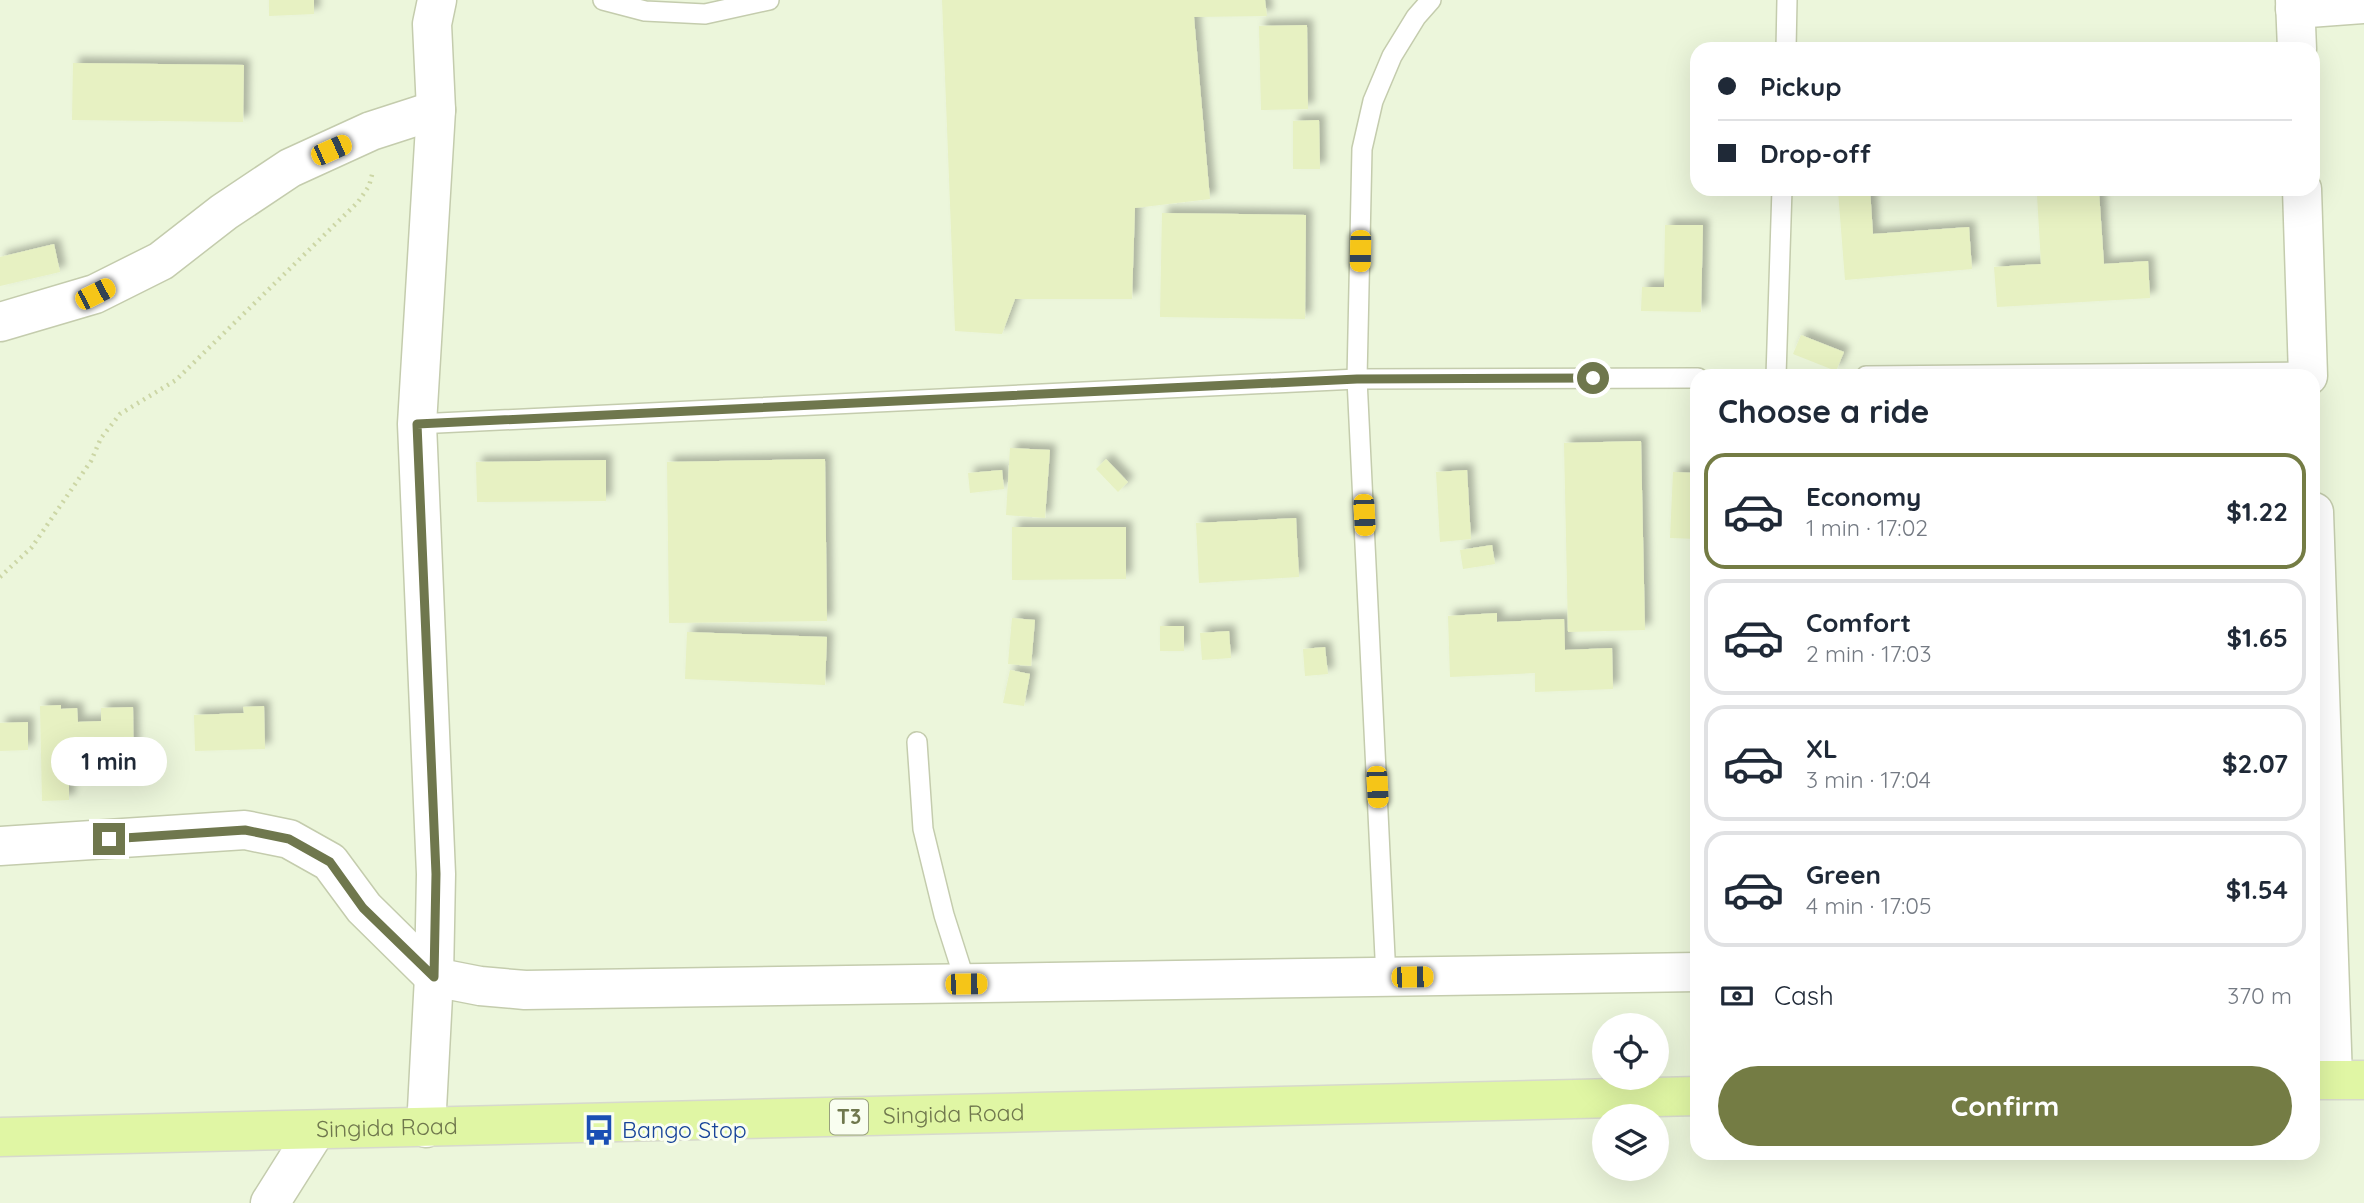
<!DOCTYPE html>
<meta charset="utf-8">
<style>
body{margin:0;font-family:Quicksand,sans-serif;background:#f2f2f3;color:#1f2937;height:100vh;display:flex;flex-direction:column;font-size:26px;white-space:nowrap}
*{box-sizing:border-box;margin:0}
p{font-size:23px;color:#747a83}
.icon{flex:none;width:38px;height:38px;fill:none;stroke:currentColor;stroke-width:2;stroke-linecap:round;stroke-linejoin:round}
.map{position:relative;flex:1;overflow:hidden}
.details{position:absolute;left:1690px;top:369px;width:630px;height:791px;display:flex;flex-direction:column;background:#fff;border-radius:21px;box-shadow:0 7px 28px #0002}
.details>*{flex:none}
.guide{position:absolute;left:1690px;top:42px;width:630px;height:154px;border-radius:21px;box-shadow:0 7px 28px #0002;display:grid;align-content:center;height:154px;padding:0 28px;background:#fff}
.controls{position:absolute;left:1592px;top:1013px;display:grid;gap:14px}
.controls a{display:grid;place-items:center;width:77px;height:77px;border-radius:50%;background:#fff;box-shadow:0 7px 28px #0002;font-size:35px}
.end{position:absolute;width:32px;height:32px;margin:-16px;border:9px solid #6f774d;background:#fff;box-shadow:0 0 0 4px #fff}
.from{border-radius:50%}
.bubble{position:absolute;height:49px;border-radius:24px;background:#fff;box-shadow:0 7px 28px #0002;font-size:23px;font-weight:700;line-height:49px;text-align:center}
.car{position:absolute;width:21px;height:42px;margin:-21px -10px;border-radius:9px;box-shadow:0 0 5px 2px #0007;background:linear-gradient(#f5c518 24%,#345 0 40%,#f5c518 0 76%,#345 0 86%,#f5c518 0)}
.guide b{display:flex;align-items:center;gap:24px;height:66px;font-size:26px}
.guide b+b{border-top:2px solid #e0e1e3}
.guide i{width:18px;height:18px;background:#1f2937}
ul{padding:0;list-style:none}
li{display:flex;align-items:center;gap:21px;height:116px;margin:0 14px 10px;padding:0 14px;border:4px solid #e0e1e3;border-radius:21px}
li div{flex:1}
li b{display:block;font-size:26px}
li em{font-style:normal;font-weight:700}
li.on{border-color:#747c44}
li>.icon{width:63px;height:63px;stroke-width:1.5}
h2{padding:0 28px;font-size:32px;line-height:84px}
.pay{display:flex;align-items:center;gap:18px;height:77px;padding:0 28px;font-size:26px}
.pay p{margin-inline-start:auto}
.cta{display:flex;gap:14px;margin-top:auto;padding:14px 28px}
.cta a{flex:1;height:80px;border-radius:42px;background:#747c44;color:#fff;font-size:28px;font-weight:700;line-height:80px;text-align:center}
.map>svg:first-child{display:block}
.residential{fill:#ecf6db;fill-rule:evenodd}
.building{fill:#e7f1c2;filter:url(#shadow)}
.lines{fill:none;stroke-linecap:round;stroke-linejoin:round}
.service-casing{stroke:#c4ccad;stroke-width:22}
.minor-casing{stroke:#c4ccad;stroke-width:41}
.tertiary-casing{stroke:#c4ccad;stroke-width:41}
.trunk-casing{stroke:#d7d9cd;stroke-width:41}
.path{stroke:#ccd6a5;stroke-width:4.5;stroke-dasharray:2 5;stroke-linecap:butt}
.service{stroke:#fff;stroke-width:19}
.minor{stroke:#fff;stroke-width:38}
.tertiary{stroke:#fff;stroke-width:38}
.trunk{stroke:#e0f6a4;stroke-width:38}
.route{stroke:#6f774d;stroke-width:9}
.labels{text-anchor:middle;stroke-width:6;stroke-linejoin:round;paint-order:stroke}
.shield{fill:#f9fef0;stroke:#98a07e;stroke-width:2}
.shield-label{font-size:21px;font-weight:bold;fill:#6f774d}
.street-label{font-size:23px;fill:#6f774d;stroke:#f9fef0}
.transit-label{font-size:23px;fill:#164399;stroke:#f9fef0;text-anchor:start}
</style>
<div class="map">
<svg width="2364" height="1203" viewBox="0 0 2364 1203">
<defs>
<filter id="shadow"><feDropShadow dx="6" dy="-6" stdDeviation="3.5" flood-color="#0004"/></filter>
</defs>
<rect width="100%" height="100%" fill="#f4fcea"/>
<path class="residential" d="M 0,0 L 2364,0 L 2364,1203 L 0,1203 ZM 1698,49 L 2314,49 L 2314,189 L 1698,189 ZM 1698,376 L 2314,376 L 2314,1153 L 1698,1153 ZM 1605,1026 L 1657,1026 L 1657,1078 L 1605,1078 ZM 1605,1116 L 1657,1116 L 1657,1169 L 1605,1169 Z"/>
<g class="building">
<polygon points="269,0 314,0 314,14 269,16"/>
<polygon points="942,0 1265,0 1267,16 1194,17 1210,199 1135,208 1132,299 1015,299 1002,334 955,331"/>
<polygon points="1307,25 1308,109 1261,110 1259,26"/>
<polygon points="73,63 244,65 243,122 72,120"/>
<polygon points="1319,120 1320,169 1293,169 1293,121"/>
<polygon points="1870,189 1873,234 1969,227 1972,269 1845,280 1838,191"/>
<polygon points="2099,191 2104,264 2148,261 2150,298 1997,307 1994,267 2041,264 2037,195"/>
<polygon points="1162,213 1306,215 1305,319 1160,317"/>
<polygon points="1665,225 1703,225 1701,312 1641,311 1642,287 1664,287"/>
<polygon points="54,244 60,272 0,286 0,257"/>
<polygon points="1801,335 1844,352 1836,371 1793,354"/>
<polygon points="1641,441 1645,630 1568,632 1564,443"/>
<polygon points="1010,448 1050,450 1045,518 1006,515"/>
<polygon points="825,459 827,621 669,623 667,462"/>
<polygon points="1106,459 1128,482 1118,492 1096,469"/>
<polygon points="606,460 606,501 477,502 476,462"/>
<polygon points="1002,470 1004,489 970,493 968,473"/>
<polygon points="1467,470 1471,539 1440,542 1436,472"/>
<polygon points="1673,472 1698,473 1698,539 1670,538"/>
<polygon points="1296,518 1299,577 1199,583 1196,523"/>
<polygon points="1012,527 1126,527 1126,579 1012,580"/>
<polygon points="1492,545 1495,564 1463,569 1460,550"/>
<polygon points="1497,613 1497,622 1564,619 1565,650 1612,648 1613,689 1535,692 1535,673 1450,677 1448,616"/>
<polygon points="1012,618 1035,620 1031,666 1008,664"/>
<rect x="1160" y="626" width="24" height="25"/>
<polygon points="1229,631 1231,658 1202,660 1200,633"/>
<polygon points="687,632 827,637 825,685 685,679"/>
<polygon points="1325,647 1328,674 1305,676 1303,649"/>
<polygon points="1010,670 1030,674 1024,706 1003,703"/>
<polygon points="61,705 61,709 77,708 78,722 101,721 101,708 133,707 134,783 69,785 69,800 42,801 40,706"/>
<polygon points="264,706 265,749 195,751 194,715 244,713 243,707"/>
<polygon points="28,722 28,750 0,751 0,723"/>
</g>
<g class="lines">
<defs>
<g id="service">
<polyline points="603,0 645,11 705,14 769,0"/>
<polyline points="1786,49 1787,0"/>
<polyline points="1776,376 1782,189"/>
<polyline points="1866,376 2308,372"/>
<polyline points="417,424 1357,379 1698,378"/>
<polyline points="917,742 923,829 944,915 966,984"/>
<polyline points="1386,978 1357,379 1362,149 1373,101 1392,56 1416,17 1431,0"/>
</g>
<g id="minor">
<polyline points="2295,9 2364,4"/>
<polyline points="0,322 95,294 161,261 224,212 290,168 371,131 436,110"/>
<polyline points="0,846 245,830 289,839 330,862 364,908 434,977 480,986 525,990 1698,972"/>
<polyline points="426,1128 434,977 436,874 417,424 436,110 432,24 437,0"/>
<polyline points="270,1203 316,1130"/>
</g>
<g id="tertiary">
<polyline points="2295,0 2297,49"/>
<polyline points="2302,189 2308,376"/>
<polyline points="2314,512 2333,1079"/>
</g>
<g id="trunk">
<polyline points="2314,1080 2364,1080"/>
<path id="s1" d="M 0,1137 L 1698,1096"/>
</g>
</defs>
<use href="#service" class="service-casing"/>
<use href="#minor" class="minor-casing"/>
<use href="#tertiary" class="tertiary-casing"/>
<use href="#trunk" class="trunk-casing"/>
<polyline class="path" points="0,577 32,547 91,461 101,438 120,414 176,380 358,202 369,186 373,171"/>
<use href="#service" class="service"/>
<use href="#minor" class="minor"/>
<use href="#tertiary" class="tertiary"/>
<use href="#trunk" class="trunk"/>
</g>
<g class="lines">
<polyline class="route" points="109,839 245,830 289,839 330,862 363,908 434,977 436,874 417,424 1357,379 1593,378"/>
</g>
<defs>
<symbol id="bus-bare" viewBox="-9 -9 18 18"><path d="M-5-6H5V4H4V6H2V4H-2V6H-4V4H-5ZM-3.5-4V0h7V-4ZM-3.5 1.2v1.5H-2V1.2ZM2 1.2v1.5H3.5V1.2Z" fill="#1a4fb4" stroke="#f9fef0" stroke-width="2.5" paint-order="stroke"/></symbol>
</defs>
<g fill-rule="evenodd">
<use href="#bus-bare" x="577" y="1108" width="44" height="44"/>
</g>
<g class="labels">
<rect class="shield" x="830" y="1099.5" width="38" height="35" rx="5"/>
<g class="shield-label">
<text x="849" y="1124">T3</text>
</g>
<g class="street-label">
<text dy="8" stroke="none"><textPath href="#s1" startOffset="954">Singida Road</textPath></text>
<text dy="8" stroke="none"><textPath href="#s1" startOffset="387">Singida Road</textPath></text>
</g>
<g class="transit-label">
<text x="622" y="1138">Bango Stop</text>
</g>
</g>
</svg>
<div class="controls">
<a><svg class="icon" aria-label="locate" viewBox="0 0 24 24"><circle cx="12" cy="12" r="6"/><path d="M12 2v4M12 18v4M2 12h4M18 12h4"/></svg></a>
<a><svg class="icon" aria-label="layers" viewBox="0 0 24 24"><path d="M12 4l9 5-9 5-9-5zM3 14l9 5 9-5"/></svg></a>
</div>
<i class="end from" style="left:1593px;top:378px"></i>
<i class="end" style="left:109px;top:839px"></i>
<div class="bubble" style="left:51px;top:737px;width:116px">1 min</div>
<i class="car" style="left:331px;top:150px;rotate:66deg"></i>
<i class="car" style="left:1360px;top:251px;rotate:181deg"></i>
<i class="car" style="left:95px;top:294px;rotate:63deg"></i>
<i class="car" style="left:1364px;top:515px;rotate:177deg"></i>
<i class="car" style="left:1377px;top:787px;rotate:177deg"></i>
<i class="car" style="left:1412px;top:977px;rotate:89deg"></i>
<i class="car" style="left:966px;top:984px;rotate:89deg"></i>
<div class="guide">
<b><i class="from"></i>Pickup</b>
<b><i></i>Drop-off</b>
</div>
<section class="details">
<h2>Choose a ride</h2>
<ul>
<li class="on"><svg class="icon" aria-label="car" viewBox="0 0 24 24"><path d="M5 17H2v-5l4-1 3-4h7l3 4 3 1v5h-3M9 17h6M6 11h13"/><circle cx="7" cy="17" r="2"/><circle cx="17" cy="17" r="2"/></svg><div><b>Economy</b><p>1 min · 17:02</p></div><em>$1.22</em></li>
<li><svg class="icon" aria-label="car" viewBox="0 0 24 24"><path d="M5 17H2v-5l4-1 3-4h7l3 4 3 1v5h-3M9 17h6M6 11h13"/><circle cx="7" cy="17" r="2"/><circle cx="17" cy="17" r="2"/></svg><div><b>Comfort</b><p>2 min · 17:03</p></div><em>$1.65</em></li>
<li><svg class="icon" aria-label="car" viewBox="0 0 24 24"><path d="M5 17H2v-5l4-1 3-4h7l3 4 3 1v5h-3M9 17h6M6 11h13"/><circle cx="7" cy="17" r="2"/><circle cx="17" cy="17" r="2"/></svg><div><b>XL</b><p>3 min · 17:04</p></div><em>$2.07</em></li>
<li><svg class="icon" aria-label="car" viewBox="0 0 24 24"><path d="M5 17H2v-5l4-1 3-4h7l3 4 3 1v5h-3M9 17h6M6 11h13"/><circle cx="7" cy="17" r="2"/><circle cx="17" cy="17" r="2"/></svg><div><b>Green</b><p>4 min · 17:05</p></div><em>$1.54</em></li>
</ul>
<div class="pay"><svg class="icon" aria-label="cash" viewBox="0 0 24 24"><path d="M3 7h18v10H3z"/><circle cx="12" cy="12" r="2"/></svg>Cash<p>370 m</p></div>
<div class="cta"><a>Confirm</a></div>
</section>
</div>
